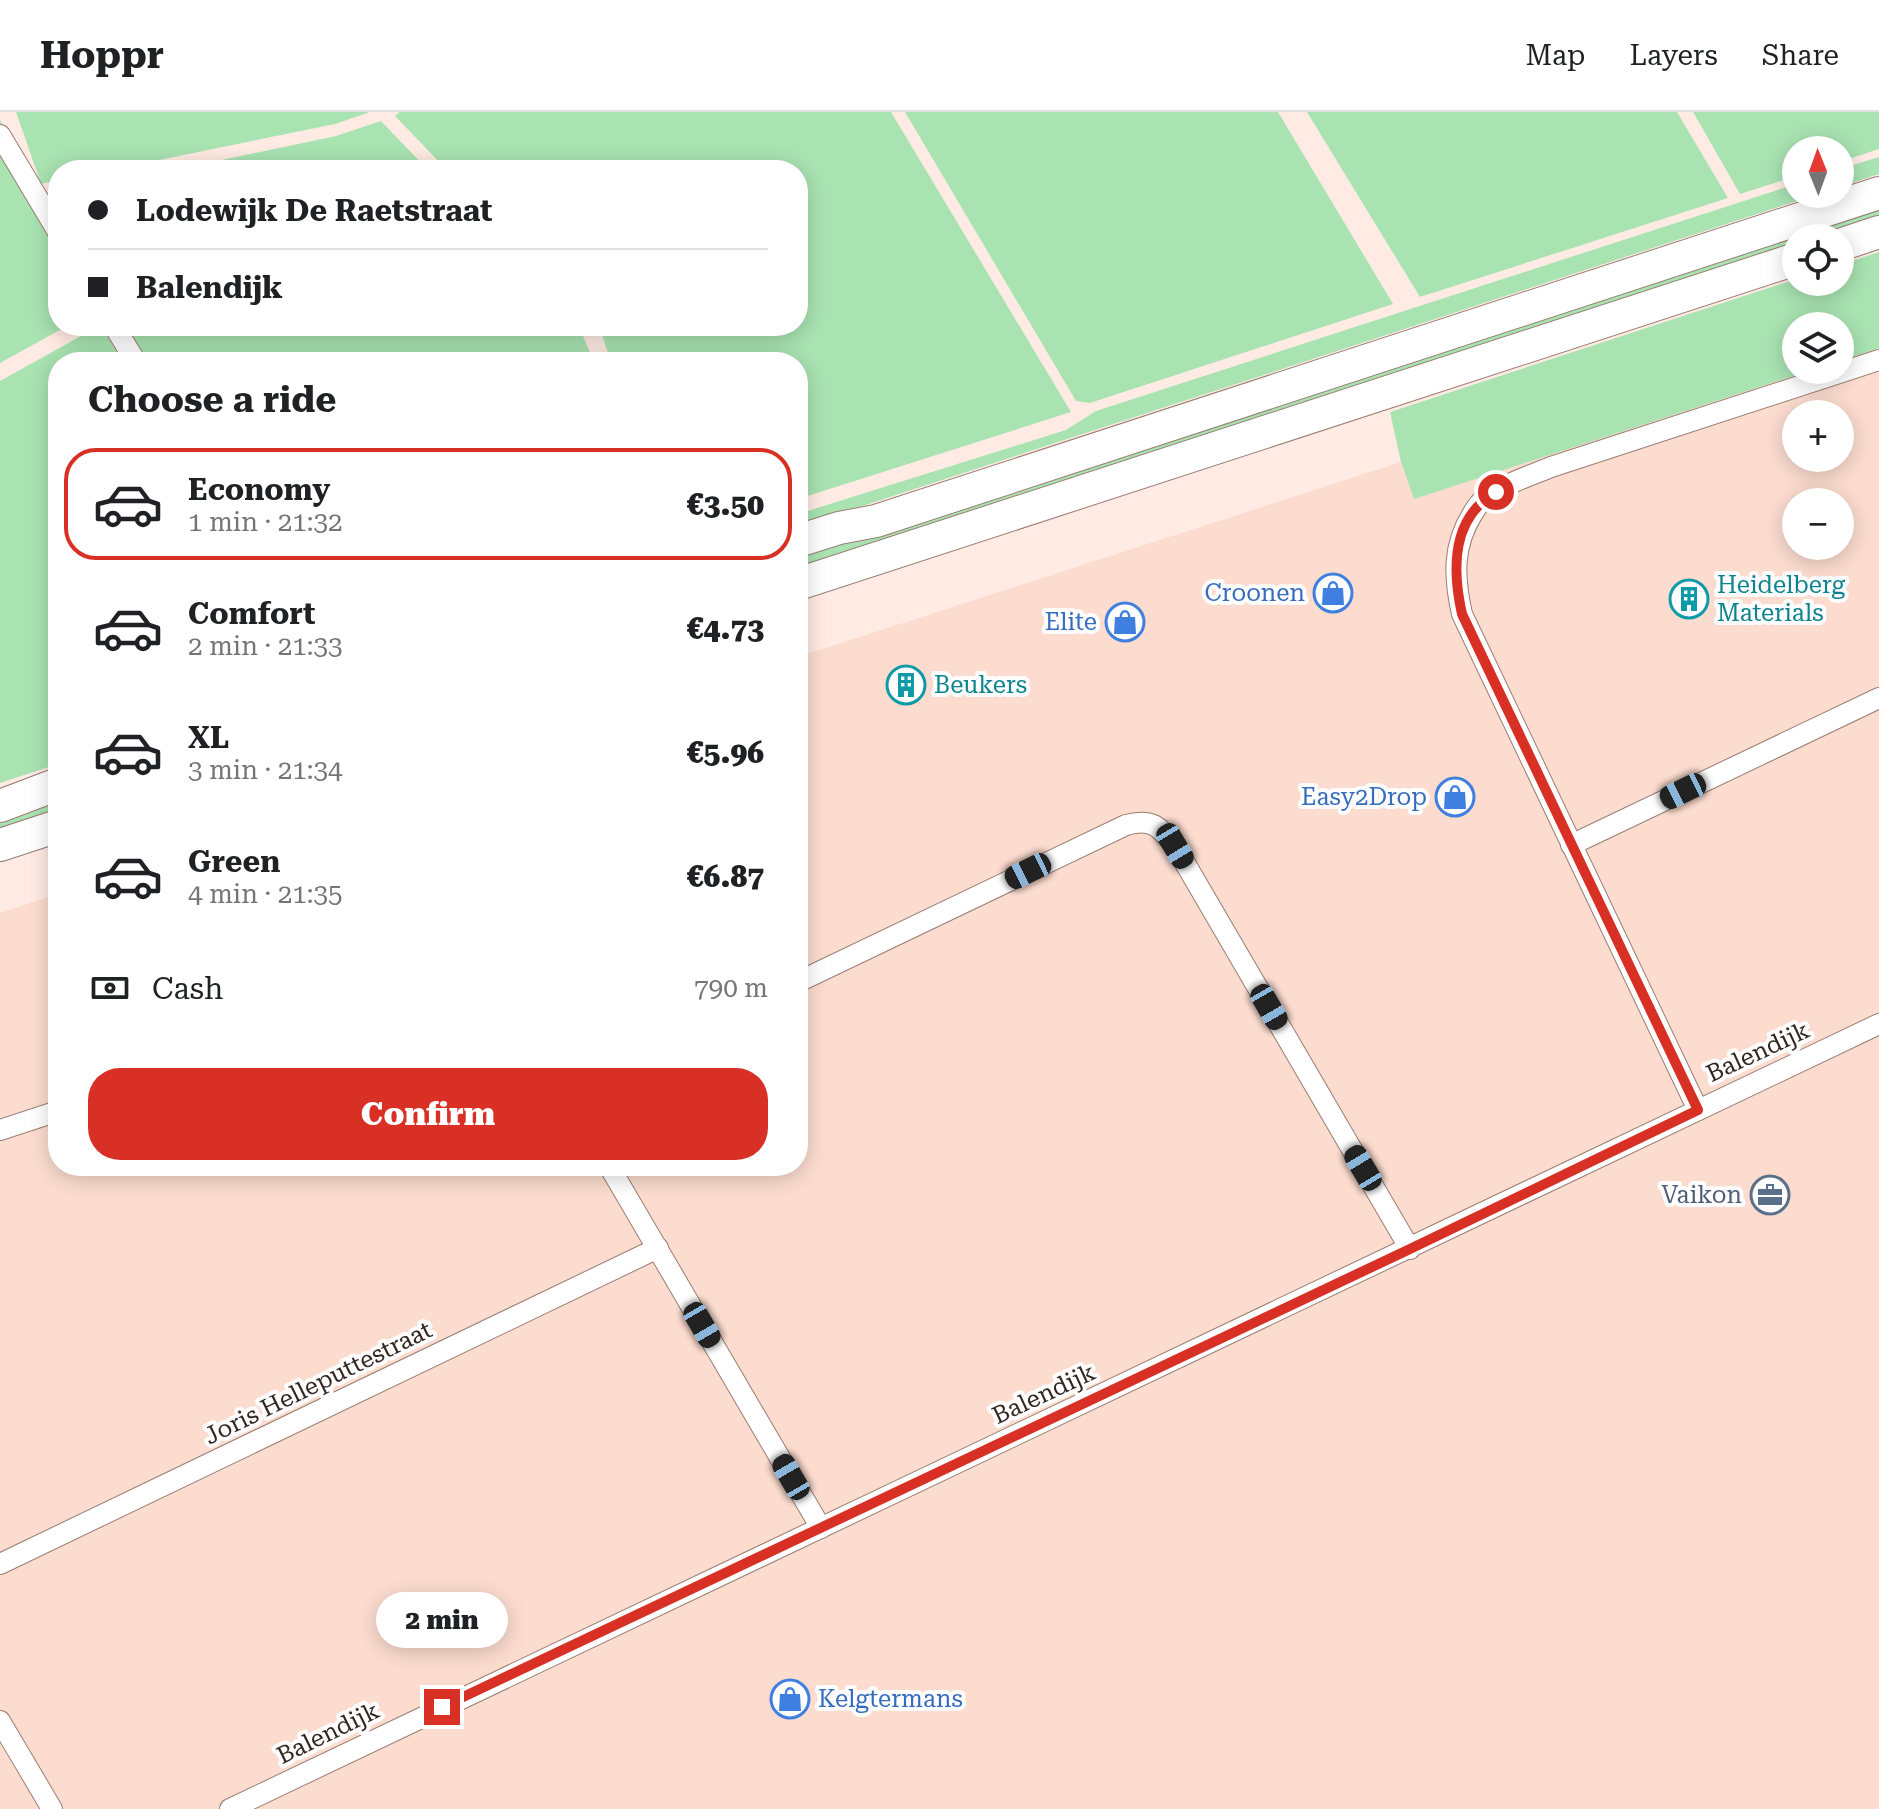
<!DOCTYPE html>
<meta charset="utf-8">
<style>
body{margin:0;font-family:"Roboto Serif",serif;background:#f2f2f2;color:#202124;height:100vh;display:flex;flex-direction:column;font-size:30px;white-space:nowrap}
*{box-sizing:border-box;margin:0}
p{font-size:26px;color:#757577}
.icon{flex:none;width:44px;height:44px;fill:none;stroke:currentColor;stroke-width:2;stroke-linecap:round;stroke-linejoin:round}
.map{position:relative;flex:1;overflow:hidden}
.details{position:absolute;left:48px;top:240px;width:760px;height:824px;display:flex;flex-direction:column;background:#fff;border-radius:32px;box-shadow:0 4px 20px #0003}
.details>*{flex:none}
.top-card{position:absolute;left:48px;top:48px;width:760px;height:176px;border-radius:32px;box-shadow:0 4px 20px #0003;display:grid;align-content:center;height:176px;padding:0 40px;background:#fff}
.needle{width:52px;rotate:359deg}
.fabs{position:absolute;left:1782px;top:24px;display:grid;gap:16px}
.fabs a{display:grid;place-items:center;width:72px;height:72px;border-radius:50%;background:#fff;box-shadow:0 4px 20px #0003;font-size:40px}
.end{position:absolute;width:36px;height:36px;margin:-18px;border:10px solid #d93025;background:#fff;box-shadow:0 0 0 4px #fff}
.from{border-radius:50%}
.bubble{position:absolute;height:56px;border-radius:28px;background:#fff;box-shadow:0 4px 20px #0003;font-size:26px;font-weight:800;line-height:56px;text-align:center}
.car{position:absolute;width:24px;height:48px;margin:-24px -12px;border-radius:10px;box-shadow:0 0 6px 2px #0007;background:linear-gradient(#222 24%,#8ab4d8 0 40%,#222 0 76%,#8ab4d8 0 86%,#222 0)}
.top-card b{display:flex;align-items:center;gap:28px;height:76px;font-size:30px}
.top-card b+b{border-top:2px solid #e0e0e0}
.top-card i{width:20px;height:20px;background:#202124}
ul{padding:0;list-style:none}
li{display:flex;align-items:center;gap:24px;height:112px;margin:0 16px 12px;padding:0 24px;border:4px solid transparent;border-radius:32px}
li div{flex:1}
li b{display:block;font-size:30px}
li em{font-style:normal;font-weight:800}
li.selected{border-color:#d93025}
li>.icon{width:72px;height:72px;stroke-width:1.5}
h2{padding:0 40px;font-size:36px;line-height:96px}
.pay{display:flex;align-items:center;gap:20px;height:88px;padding:0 40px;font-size:30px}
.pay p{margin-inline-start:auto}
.cta{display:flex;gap:16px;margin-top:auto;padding:16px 40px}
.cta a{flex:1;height:92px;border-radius:32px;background:#d93025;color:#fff;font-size:32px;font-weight:800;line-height:92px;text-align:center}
header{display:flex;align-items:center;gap:48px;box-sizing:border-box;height:112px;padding:0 40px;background:#fff;border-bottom:2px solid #e0e0e0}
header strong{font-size:38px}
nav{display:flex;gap:44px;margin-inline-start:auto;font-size:28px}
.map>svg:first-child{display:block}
.built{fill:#fcdccf;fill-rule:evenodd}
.green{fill:#a9e3b2}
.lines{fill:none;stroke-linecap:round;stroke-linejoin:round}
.minor-casing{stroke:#9a7d72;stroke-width:22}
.trunk-casing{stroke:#9a7d72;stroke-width:34}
.minor{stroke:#fff;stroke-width:20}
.trunk{stroke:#fff;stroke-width:32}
.route{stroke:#d93025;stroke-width:10}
.labels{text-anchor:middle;stroke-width:8;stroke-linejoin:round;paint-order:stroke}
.culture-label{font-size:24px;fill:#0d838f;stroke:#fdfdfd;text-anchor:start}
.shop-label{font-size:24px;fill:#366cbe;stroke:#fdfdfd;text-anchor:end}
.street-label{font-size:24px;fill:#322622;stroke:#fdfdfd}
.service-label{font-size:24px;fill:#4e5e75;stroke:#fdfdfd;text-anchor:end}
</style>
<header>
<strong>Hoppr</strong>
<nav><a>Map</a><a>Layers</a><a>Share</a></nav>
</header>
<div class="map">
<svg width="1879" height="1697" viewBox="0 0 1879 1697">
<rect width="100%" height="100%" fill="#ffebe4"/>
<path class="built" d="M 1879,236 L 1879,1697 L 0,1697 L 0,801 L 58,782 L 58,1054 L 798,1054 L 798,545 L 1401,350 L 1414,386 L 1812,258 L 1840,258 L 1840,249 ZM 1796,302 L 1840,302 L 1840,346 L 1796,346 ZM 1796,390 L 1840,390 L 1840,434 L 1796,434 Z"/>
<g class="green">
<polygon points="16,0 370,0 335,12 110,58 58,58 58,68 41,72"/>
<polygon points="400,0 891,0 1071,300 798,387 798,250 611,250 599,214 798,214 798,58 447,58 395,4"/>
<polygon points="905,0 1278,0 1393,192 1090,291 1076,289"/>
<polygon points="1307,0 1677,0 1728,86 1420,185"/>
<polygon points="1693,0 1879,0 1879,37 1840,50 1840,38 1796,38 1796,64 1740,82"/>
<polygon points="0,8 58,125 58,214 67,214 0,251"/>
<polygon points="381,9 428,58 174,58 336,24"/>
<polygon points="1879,45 1879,62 1840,75 1840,57"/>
<polygon points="1796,72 1796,82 1818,82 798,415 798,402 1066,318 1096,299"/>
<polygon points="1879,93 1879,110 1831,126 1796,126 1796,137 798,462 798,445"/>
<polygon points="1879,140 1879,236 1840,249 1840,214 1796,214 1796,258 1812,258 1414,387 1401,350 1390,300 1796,167 1796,170 1840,170 1840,153"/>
<polygon points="99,214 101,214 123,250 58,250 58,652 0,671 0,269"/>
<polygon points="123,214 577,214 581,219 594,250 144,250"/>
<polygon points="58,686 58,702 0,721 0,704"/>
</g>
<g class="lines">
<defs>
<g id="minor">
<polyline points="0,23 58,120"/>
<polyline points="114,214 136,250"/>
<polyline points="1571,733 1879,586"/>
<path d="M 798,870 L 1126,713 C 1152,706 1159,714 1175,734 L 1410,1137"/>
<path d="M 1698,998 L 1462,502 C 1454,466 1452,434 1473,401 C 1476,396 1479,391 1484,387 C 1504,372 1529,364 1551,355 L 1879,248"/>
<polyline points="0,1018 58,999"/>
<polyline points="609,1054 821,1416"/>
<polyline points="0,1452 658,1136"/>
<polyline points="0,1609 52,1697"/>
<polyline points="230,1697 1879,912"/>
</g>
<g id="trunk">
<polyline points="1840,133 1879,120"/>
<polyline points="798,429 839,416 876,409 1879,81"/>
<polyline points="798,472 1796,147"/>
<polyline points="0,694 58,672"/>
<polyline points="0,733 58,714"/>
</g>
</defs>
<use href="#minor" class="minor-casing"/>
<use href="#trunk" class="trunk-casing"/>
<use href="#minor" class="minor"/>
<use href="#trunk" class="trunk"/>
</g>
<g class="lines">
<path class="route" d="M 442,1595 L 1410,1137 L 1698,998 L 1462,502 C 1452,457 1451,406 1496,380"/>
</g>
<defs>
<symbol id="shop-ring" viewBox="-11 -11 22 22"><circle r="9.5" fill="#fdfdfd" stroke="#3f7fe0" stroke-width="1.5"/><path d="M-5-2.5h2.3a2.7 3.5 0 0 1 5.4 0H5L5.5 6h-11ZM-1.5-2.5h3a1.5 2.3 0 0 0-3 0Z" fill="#3f7fe0"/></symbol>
<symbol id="building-ring" viewBox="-11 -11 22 22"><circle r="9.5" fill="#fdfdfd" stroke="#0f9aa8" stroke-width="1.5"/><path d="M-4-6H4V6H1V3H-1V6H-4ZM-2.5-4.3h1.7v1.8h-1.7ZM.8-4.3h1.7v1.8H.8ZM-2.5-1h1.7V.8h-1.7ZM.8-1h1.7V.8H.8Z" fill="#0f9aa8"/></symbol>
<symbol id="office-ring" viewBox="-11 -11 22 22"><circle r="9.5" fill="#fdfdfd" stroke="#5c6f8a" stroke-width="1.5"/><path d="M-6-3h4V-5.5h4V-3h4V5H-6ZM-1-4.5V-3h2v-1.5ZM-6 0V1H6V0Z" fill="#5c6f8a"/></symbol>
</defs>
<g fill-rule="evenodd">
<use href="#shop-ring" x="1311" y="459" width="44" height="44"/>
<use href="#building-ring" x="1667" y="465" width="44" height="44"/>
<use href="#shop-ring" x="1103" y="488" width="44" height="44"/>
<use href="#building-ring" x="884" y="551" width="44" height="44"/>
<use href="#shop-ring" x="1433" y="663" width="44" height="44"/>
<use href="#office-ring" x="1748" y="1061" width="44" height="44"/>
<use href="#shop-ring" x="768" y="1565" width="44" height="44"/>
</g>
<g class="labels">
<g class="culture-label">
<text x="1717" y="481">Heidelberg<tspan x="1717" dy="28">Materials</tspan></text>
<text x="934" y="581">Beukers</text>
</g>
<g class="shop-label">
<text x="1305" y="489">Croonen</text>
<text x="1097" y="518">Elite</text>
<text x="1427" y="693">Easy2Drop</text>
<text x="818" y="1595" text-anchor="start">Kelgtermans</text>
</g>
<g class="street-label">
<text transform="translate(1758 940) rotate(-25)" y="8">Balendijk</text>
<text transform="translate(318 1271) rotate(-26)" y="8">Joris Helleputtestraat</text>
<text transform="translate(1044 1282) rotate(-25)" y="8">Balendijk</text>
<text transform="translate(328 1621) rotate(-26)" y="8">Balendijk</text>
</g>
<g class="service-label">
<text x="1742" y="1091">Vaikon</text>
</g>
</g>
</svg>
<div class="fabs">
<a><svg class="needle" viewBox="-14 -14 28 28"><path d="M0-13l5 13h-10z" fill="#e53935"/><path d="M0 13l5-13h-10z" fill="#757577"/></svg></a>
<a><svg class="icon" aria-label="locate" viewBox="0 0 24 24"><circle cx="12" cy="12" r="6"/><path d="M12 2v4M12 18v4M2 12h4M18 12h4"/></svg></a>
<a><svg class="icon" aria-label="layers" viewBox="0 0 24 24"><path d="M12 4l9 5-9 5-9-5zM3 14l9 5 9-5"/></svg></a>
<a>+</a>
<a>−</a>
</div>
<i class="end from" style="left:1496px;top:380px"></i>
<i class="end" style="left:442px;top:1595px"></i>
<div class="bubble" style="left:376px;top:1480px;width:132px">2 min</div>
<i class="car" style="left:1683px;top:679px;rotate:244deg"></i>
<i class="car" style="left:1175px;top:734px;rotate:149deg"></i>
<i class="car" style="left:1028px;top:759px;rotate:244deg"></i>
<i class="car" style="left:1269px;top:895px;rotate:150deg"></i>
<i class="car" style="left:1363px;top:1056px;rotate:329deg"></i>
<i class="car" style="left:702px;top:1213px;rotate:150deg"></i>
<i class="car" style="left:791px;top:1365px;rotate:330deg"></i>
<div class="top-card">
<b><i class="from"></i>Lodewijk De Raetstraat</b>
<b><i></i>Balendijk</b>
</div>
<section class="details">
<h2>Choose a ride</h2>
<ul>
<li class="selected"><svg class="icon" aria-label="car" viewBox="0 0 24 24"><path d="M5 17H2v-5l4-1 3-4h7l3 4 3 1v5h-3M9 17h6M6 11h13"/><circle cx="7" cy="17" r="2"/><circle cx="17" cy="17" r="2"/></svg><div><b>Economy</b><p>1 min · 21:32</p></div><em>€3.50</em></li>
<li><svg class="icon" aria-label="car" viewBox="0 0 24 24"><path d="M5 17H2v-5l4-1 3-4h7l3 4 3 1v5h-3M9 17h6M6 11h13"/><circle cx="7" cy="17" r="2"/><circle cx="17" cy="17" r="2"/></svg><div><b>Comfort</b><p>2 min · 21:33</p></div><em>€4.73</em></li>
<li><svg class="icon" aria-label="car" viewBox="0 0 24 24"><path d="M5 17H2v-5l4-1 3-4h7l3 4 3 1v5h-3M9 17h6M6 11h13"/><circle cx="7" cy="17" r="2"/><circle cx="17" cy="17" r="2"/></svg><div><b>XL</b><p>3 min · 21:34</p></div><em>€5.96</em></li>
<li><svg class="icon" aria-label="car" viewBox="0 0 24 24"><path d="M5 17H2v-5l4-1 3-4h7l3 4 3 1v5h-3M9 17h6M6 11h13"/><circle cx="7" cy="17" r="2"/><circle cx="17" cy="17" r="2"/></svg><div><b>Green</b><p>4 min · 21:35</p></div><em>€6.87</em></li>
</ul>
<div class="pay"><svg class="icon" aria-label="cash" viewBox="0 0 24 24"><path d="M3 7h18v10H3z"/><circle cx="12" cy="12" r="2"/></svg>Cash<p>790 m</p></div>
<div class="cta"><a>Confirm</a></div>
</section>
</div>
